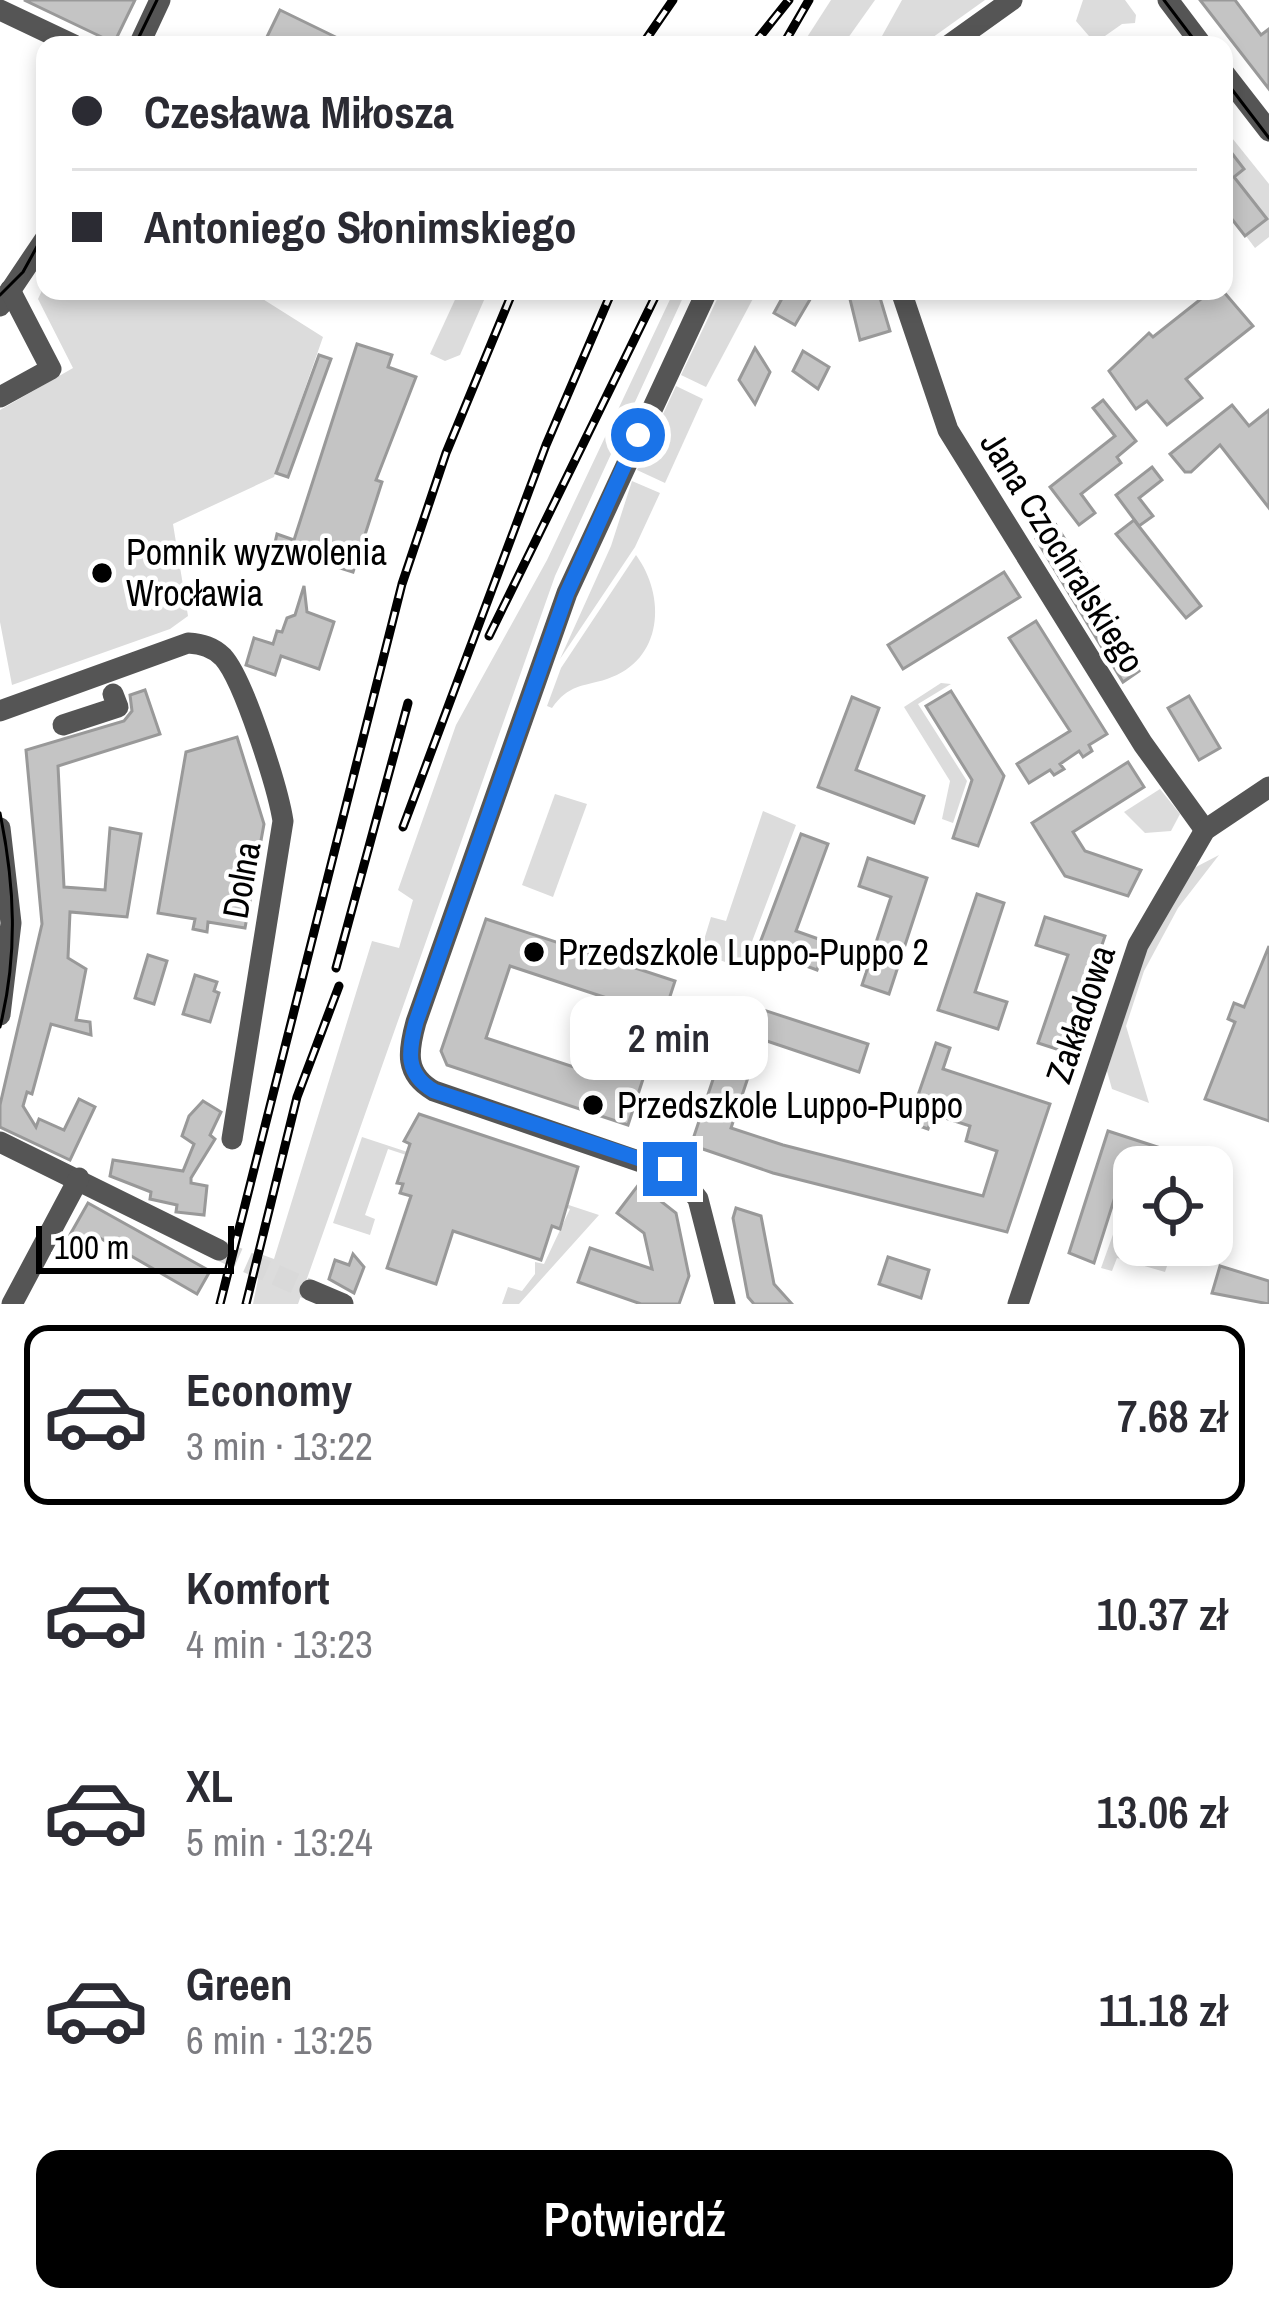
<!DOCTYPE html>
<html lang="pl">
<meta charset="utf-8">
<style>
body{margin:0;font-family:"Archivo Narrow",sans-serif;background:#f7f7f7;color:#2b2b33;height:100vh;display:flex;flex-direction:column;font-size:45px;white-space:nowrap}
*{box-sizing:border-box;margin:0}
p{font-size:39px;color:#7c7c81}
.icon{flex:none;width:66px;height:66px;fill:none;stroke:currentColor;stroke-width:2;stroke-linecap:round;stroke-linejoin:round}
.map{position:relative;height:1304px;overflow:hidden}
.sheet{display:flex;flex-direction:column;background:#fff;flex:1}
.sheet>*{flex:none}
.guide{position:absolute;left:36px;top:36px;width:1197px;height:264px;border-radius:24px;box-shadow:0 6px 18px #0003;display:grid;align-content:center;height:264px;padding:0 36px;background:#fff}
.fabs{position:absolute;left:1113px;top:1146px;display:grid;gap:24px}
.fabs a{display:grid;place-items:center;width:120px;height:120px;border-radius:24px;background:#fff;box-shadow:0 6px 18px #0003;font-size:60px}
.scale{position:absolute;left:36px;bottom:30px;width:198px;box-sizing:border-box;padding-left:12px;border:6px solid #000;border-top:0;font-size:33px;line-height:42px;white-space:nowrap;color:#000;-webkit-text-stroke:9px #fff;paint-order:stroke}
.end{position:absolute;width:54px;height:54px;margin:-27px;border:15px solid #1a73e8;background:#fff;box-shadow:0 0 0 6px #fff}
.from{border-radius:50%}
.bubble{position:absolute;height:84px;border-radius:24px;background:#fff;box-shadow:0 6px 18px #0003;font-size:39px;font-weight:600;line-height:84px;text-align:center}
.guide b{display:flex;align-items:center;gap:42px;height:114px;font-size:45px}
.guide b+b{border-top:3px solid #e1e1e2}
.guide i{width:30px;height:30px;background:#2b2b33}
ul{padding:21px 0 0;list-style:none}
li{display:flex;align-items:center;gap:36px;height:180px;margin:0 24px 18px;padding:0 12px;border:6px solid transparent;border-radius:24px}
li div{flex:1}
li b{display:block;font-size:45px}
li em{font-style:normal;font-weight:600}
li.selected{border-color:#000}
li>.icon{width:108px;height:108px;stroke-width:1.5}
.button{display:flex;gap:24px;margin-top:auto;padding:24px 36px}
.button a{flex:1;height:138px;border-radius:24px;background:#000;color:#fff;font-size:48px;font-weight:600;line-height:138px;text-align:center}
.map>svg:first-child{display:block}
.green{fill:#dcdcdc}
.building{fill:#c4c4c4;stroke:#999;stroke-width:3;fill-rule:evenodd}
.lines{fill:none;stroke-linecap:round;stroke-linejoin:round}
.minor-tunnel{stroke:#d9d9d9;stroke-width:21;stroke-dasharray:21 10;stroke-linecap:butt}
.minor{stroke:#555;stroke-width:21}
.tram{stroke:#000;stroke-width:3}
.rail-casing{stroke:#000;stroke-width:9}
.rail{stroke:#fff;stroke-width:4.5;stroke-dasharray:14;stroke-linecap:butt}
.route{stroke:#1a73e8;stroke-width:15}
.poi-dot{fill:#000;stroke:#fff;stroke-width:4.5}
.labels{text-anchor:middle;stroke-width:9;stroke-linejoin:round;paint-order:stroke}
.poi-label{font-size:36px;fill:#000;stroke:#fff;text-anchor:start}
.street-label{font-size:36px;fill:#000;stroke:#fff}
</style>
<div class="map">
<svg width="1269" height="1304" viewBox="0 0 1269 1304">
<rect width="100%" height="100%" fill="#fff"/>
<g class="green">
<polygon points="831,0 875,0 843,45 802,45"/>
<polygon points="902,0 985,0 922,45 877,45"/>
<polygon points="1083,0 1125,0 1136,15 1135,23 1122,24 1095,43 1076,21"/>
<polygon points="1224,128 1269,184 1269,237 1255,248 1246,236 1267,219 1234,177 1244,169 1229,149 1224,152"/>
<polygon points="45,284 45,291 250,291 323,337 274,477 173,524 188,616 170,629 12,685 0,622 0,410 73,368 38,299"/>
<polygon points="459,291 488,291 460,355 445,361 430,354"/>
<polygon points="674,291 686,291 555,576 298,1304 253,1304 263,1255 274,1259 372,941 399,948 413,900 398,890 456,725 547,560"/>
<polygon points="721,291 757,291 706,387 681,375"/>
<polygon points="676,386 703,399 665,483 637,470"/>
<polygon points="632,481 660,493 635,547 560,659 611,546"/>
<path d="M 636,555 C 666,596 664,660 607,679 C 582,687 569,684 552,708 L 547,706 L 561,668 Z"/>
<polygon points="941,683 951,684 918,704 967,781 953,823 942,819 950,781 904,707"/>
<polygon points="1160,789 1180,814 1171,831 1145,833 1124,812"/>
<polygon points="555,794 587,804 553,897 522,885"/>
<polygon points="763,811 796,825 742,968 700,953 711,917 726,921"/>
<polygon points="1219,855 1178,908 1144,971 1126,1026 1149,1103 1112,1089 1107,1071 1148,946 1194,868"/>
<polygon points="362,1137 599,1215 519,1304 502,1304 508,1287 522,1291 535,1274 535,1262 544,1264 570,1209 388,1149 365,1215 375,1219 370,1235 333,1223"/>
<polygon points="1129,1190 1134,1191 1134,1245 1174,1245 1165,1272 1117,1258 1112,1271 1101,1268"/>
</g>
<g class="building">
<polygon points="24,0 135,0 116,39 110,41"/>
<polygon points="1200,0 1235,0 1261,35 1269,29 1269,89"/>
<polygon points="280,10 352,45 263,45"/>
<polygon points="1224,143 1244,169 1234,177 1267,219 1245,236 1224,209"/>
<polygon points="786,291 815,291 795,325 774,313"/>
<polygon points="848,291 878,291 890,331 860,340"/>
<polygon points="1211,291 1223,291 1253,326 1186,379 1202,398 1167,425 1147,401 1136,409 1109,371 1149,333 1153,337"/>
<polygon points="357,344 392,355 388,367 416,377 376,480 382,482 353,572 274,547 277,534 294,540"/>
<polygon points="755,348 770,372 755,404 739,380"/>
<polygon points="803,351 829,367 818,389 793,371"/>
<polygon points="319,355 331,359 288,477 276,473"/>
<polygon points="1103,400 1136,441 1117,457 1121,463 1081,494 1095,513 1079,525 1050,487 1115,436 1093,408"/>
<polygon points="1232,405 1249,426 1269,410 1269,508 1220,445 1191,472 1185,472 1170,454"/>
<polygon points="1152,467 1162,480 1139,498 1153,516 1139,526 1116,495"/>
<polygon points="1134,520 1201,606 1186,618 1116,534"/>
<polygon points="1056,525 1107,606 1102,609 1139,671 1123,682 1036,539"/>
<polygon points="1004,572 1020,597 903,669 888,645"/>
<polygon points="304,586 307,612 334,622 319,669 281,656 275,675 246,665 254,638 273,644 277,631 282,632 287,618 295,615"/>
<polygon points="1036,621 1107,734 1089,745 1092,751 1083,757 1079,751 1060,764 1064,769 1054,775 1050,770 1029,783 1017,764 1070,731 1009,638"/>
<polygon points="145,690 160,734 58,766 64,887 105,890 110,828 141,834 127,917 70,912 68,958 86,969 76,1020 90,1022 91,1035 51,1024 32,1094 27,1092 23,1106 36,1127 39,1119 64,1130 79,1099 95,1107 70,1160 0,1127 0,1105 42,924 26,750 124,721 132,711 130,695"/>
<polygon points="951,691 1004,776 978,846 953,838 972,780 926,706"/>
<polygon points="1189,696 1220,748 1199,760 1168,708"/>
<polygon points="852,697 879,708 856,770 924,796 914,823 818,787"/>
<polygon points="237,737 264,824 245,928 208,922 207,932 193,929 195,919 158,913 186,752"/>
<polygon points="1128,762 1144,787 1073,832 1085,851 1141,870 1128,896 1065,876 1032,823"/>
<polygon points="801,834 828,844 796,931 827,942 817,970 758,948"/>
<polygon points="868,858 927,878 889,994 862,985 891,897 859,886"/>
<polygon points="977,894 1004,903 975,992 1007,1002 998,1029 938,1010"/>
<polygon points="1045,917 1105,936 1066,1052 1038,1043 1068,955 1036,945"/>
<path d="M 486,919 L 675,981 L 628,1125 L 447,1065 L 441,1051 ZM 510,966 L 628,1005 L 604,1077 L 486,1038 Z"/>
<polygon points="1269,946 1269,1121 1205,1099 1235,1022 1228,1019 1234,1003 1244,1007"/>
<polygon points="148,955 167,961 154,1004 135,998"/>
<polygon points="195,975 217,982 214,991 219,993 210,1022 183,1014"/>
<polygon points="739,1002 868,1044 859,1072 761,1039 731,1128 783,1145 983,1196 997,1151 966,1141 970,1126 933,1114 928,1129 914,1124 919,1109 914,1107 936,1043 950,1048 943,1069 1050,1104 1007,1232 773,1173 691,1145"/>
<polygon points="203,1101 221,1112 210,1135 215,1139 191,1178 191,1183 207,1186 204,1215 176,1212 177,1205 150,1199 151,1192 110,1176 113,1160 183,1171 194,1144 182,1136 189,1116"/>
<polygon points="419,1114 578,1167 560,1229 552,1226 541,1260 453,1231 436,1284 387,1268 411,1196 400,1193 403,1184 397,1183 410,1144 404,1141"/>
<polygon points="1108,1131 1213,1165 1143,1167 1126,1162 1094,1263 1069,1253"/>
<polygon points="639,1184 676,1213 689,1276 679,1304 641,1304 578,1282 590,1248 652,1269 644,1233 617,1213"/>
<polygon points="88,1203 210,1271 197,1294 93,1234 84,1250 67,1240"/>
<polygon points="736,1208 761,1216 774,1284 792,1304 754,1304 748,1297 733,1218"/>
<polygon points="353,1254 364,1267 354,1293 329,1279 335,1260 349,1265"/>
<polygon points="888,1257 929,1270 921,1298 879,1284"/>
<polygon points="1220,1266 1269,1281 1269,1304 1212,1293"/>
</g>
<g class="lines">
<polyline class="minor-tunnel" points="219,1250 310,1290"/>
<g class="minor">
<polyline points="1168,0 1202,45"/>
<polyline points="0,10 74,45"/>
<polyline points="139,45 160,0"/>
<polyline points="949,45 1012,0"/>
<polyline points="1224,73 1269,131"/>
<path d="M 707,291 L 567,593 L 416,1022 C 408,1051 404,1074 434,1091 L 679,1175 L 698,1199 L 725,1304"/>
<polyline points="901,291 948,430 1143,744 1205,830"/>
<polyline points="0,306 45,239"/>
<polyline points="0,397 51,369 10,290"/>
<path d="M 0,711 L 188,643 C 202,644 213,647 223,657 C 244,680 278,789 283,821 L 232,1139"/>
<polyline points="63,725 118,707 113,694"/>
<polyline points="0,828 11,923 0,1015"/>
<polyline points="0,1142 219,1250"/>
<polyline points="310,1290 343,1304"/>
<polyline points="12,1304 79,1178"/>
<polyline points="1018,1304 1138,945 1205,830 1269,787"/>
</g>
<g class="tram">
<polyline points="1164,0 1198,45"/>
<polyline points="135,45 157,0"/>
<polyline points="1224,79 1269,138"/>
<polyline points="0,295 23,272 45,232"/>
<path d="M 0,813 C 15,886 18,954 0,1027"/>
</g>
<defs>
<g id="rail">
<polyline points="642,45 673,0"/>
<polyline points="753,45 789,0"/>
<polyline points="783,45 809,0"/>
<polyline points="489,636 658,291"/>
<polyline points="403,827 546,445 612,291"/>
<polyline points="336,968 408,703"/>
<polyline points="220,1304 402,584 446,453 513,291"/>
<polyline points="246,1304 297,1097 339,986"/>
</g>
</defs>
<use href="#rail" class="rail-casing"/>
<use href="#rail" class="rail"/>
</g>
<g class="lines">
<path class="route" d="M 638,435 L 567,593 L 416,1022 C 408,1052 405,1074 434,1091 L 670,1169"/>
</g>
<g class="poi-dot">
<circle cx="102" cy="573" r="12"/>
<circle cx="534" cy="952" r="12"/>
<circle cx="593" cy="1105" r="12"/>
</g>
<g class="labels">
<g class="poi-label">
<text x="126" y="565">Pomnik wyzwolenia<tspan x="126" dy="41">Wrocławia</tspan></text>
<text x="558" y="965">Przedszkole Luppo-Puppo 2</text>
<text x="617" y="1118">Przedszkole Luppo-Puppo</text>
</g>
<g class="street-label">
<text transform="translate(1063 552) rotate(58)" y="13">Jana Czochralskiego</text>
<text transform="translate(241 880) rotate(-80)" y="13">Dolna</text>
<text transform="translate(1080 1014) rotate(-71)" y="13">Zakładowa</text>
</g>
</g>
</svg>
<div class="fabs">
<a><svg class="icon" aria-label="locate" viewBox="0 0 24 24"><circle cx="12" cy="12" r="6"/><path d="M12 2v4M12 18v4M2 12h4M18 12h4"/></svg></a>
</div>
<div class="scale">100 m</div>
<i class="end from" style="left:638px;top:435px"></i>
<i class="end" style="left:670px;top:1169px"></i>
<div class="bubble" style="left:570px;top:996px;width:198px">2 min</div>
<div class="guide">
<b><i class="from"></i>Czesława Miłosza</b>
<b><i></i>Antoniego Słonimskiego</b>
</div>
</div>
<section class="sheet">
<ul>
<li class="selected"><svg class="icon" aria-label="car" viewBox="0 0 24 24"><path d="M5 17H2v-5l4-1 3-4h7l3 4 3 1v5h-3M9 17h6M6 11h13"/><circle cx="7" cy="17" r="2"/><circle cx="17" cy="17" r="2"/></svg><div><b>Economy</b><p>3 min · 13:22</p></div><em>7.68 zł</em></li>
<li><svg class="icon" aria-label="car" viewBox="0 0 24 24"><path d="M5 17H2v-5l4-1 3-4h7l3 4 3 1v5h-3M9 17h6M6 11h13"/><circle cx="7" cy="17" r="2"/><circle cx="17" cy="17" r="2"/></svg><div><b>Komfort</b><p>4 min · 13:23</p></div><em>10.37 zł</em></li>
<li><svg class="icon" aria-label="car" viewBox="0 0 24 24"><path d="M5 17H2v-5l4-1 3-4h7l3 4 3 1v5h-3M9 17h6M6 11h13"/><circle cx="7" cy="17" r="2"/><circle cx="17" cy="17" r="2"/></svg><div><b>XL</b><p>5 min · 13:24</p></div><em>13.06 zł</em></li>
<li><svg class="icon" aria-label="car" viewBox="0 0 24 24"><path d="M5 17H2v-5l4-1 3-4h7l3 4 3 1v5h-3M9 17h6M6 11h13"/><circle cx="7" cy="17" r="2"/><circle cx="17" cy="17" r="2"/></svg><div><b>Green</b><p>6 min · 13:25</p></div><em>11.18 zł</em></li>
</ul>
<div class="button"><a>Potwierdź</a></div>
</section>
